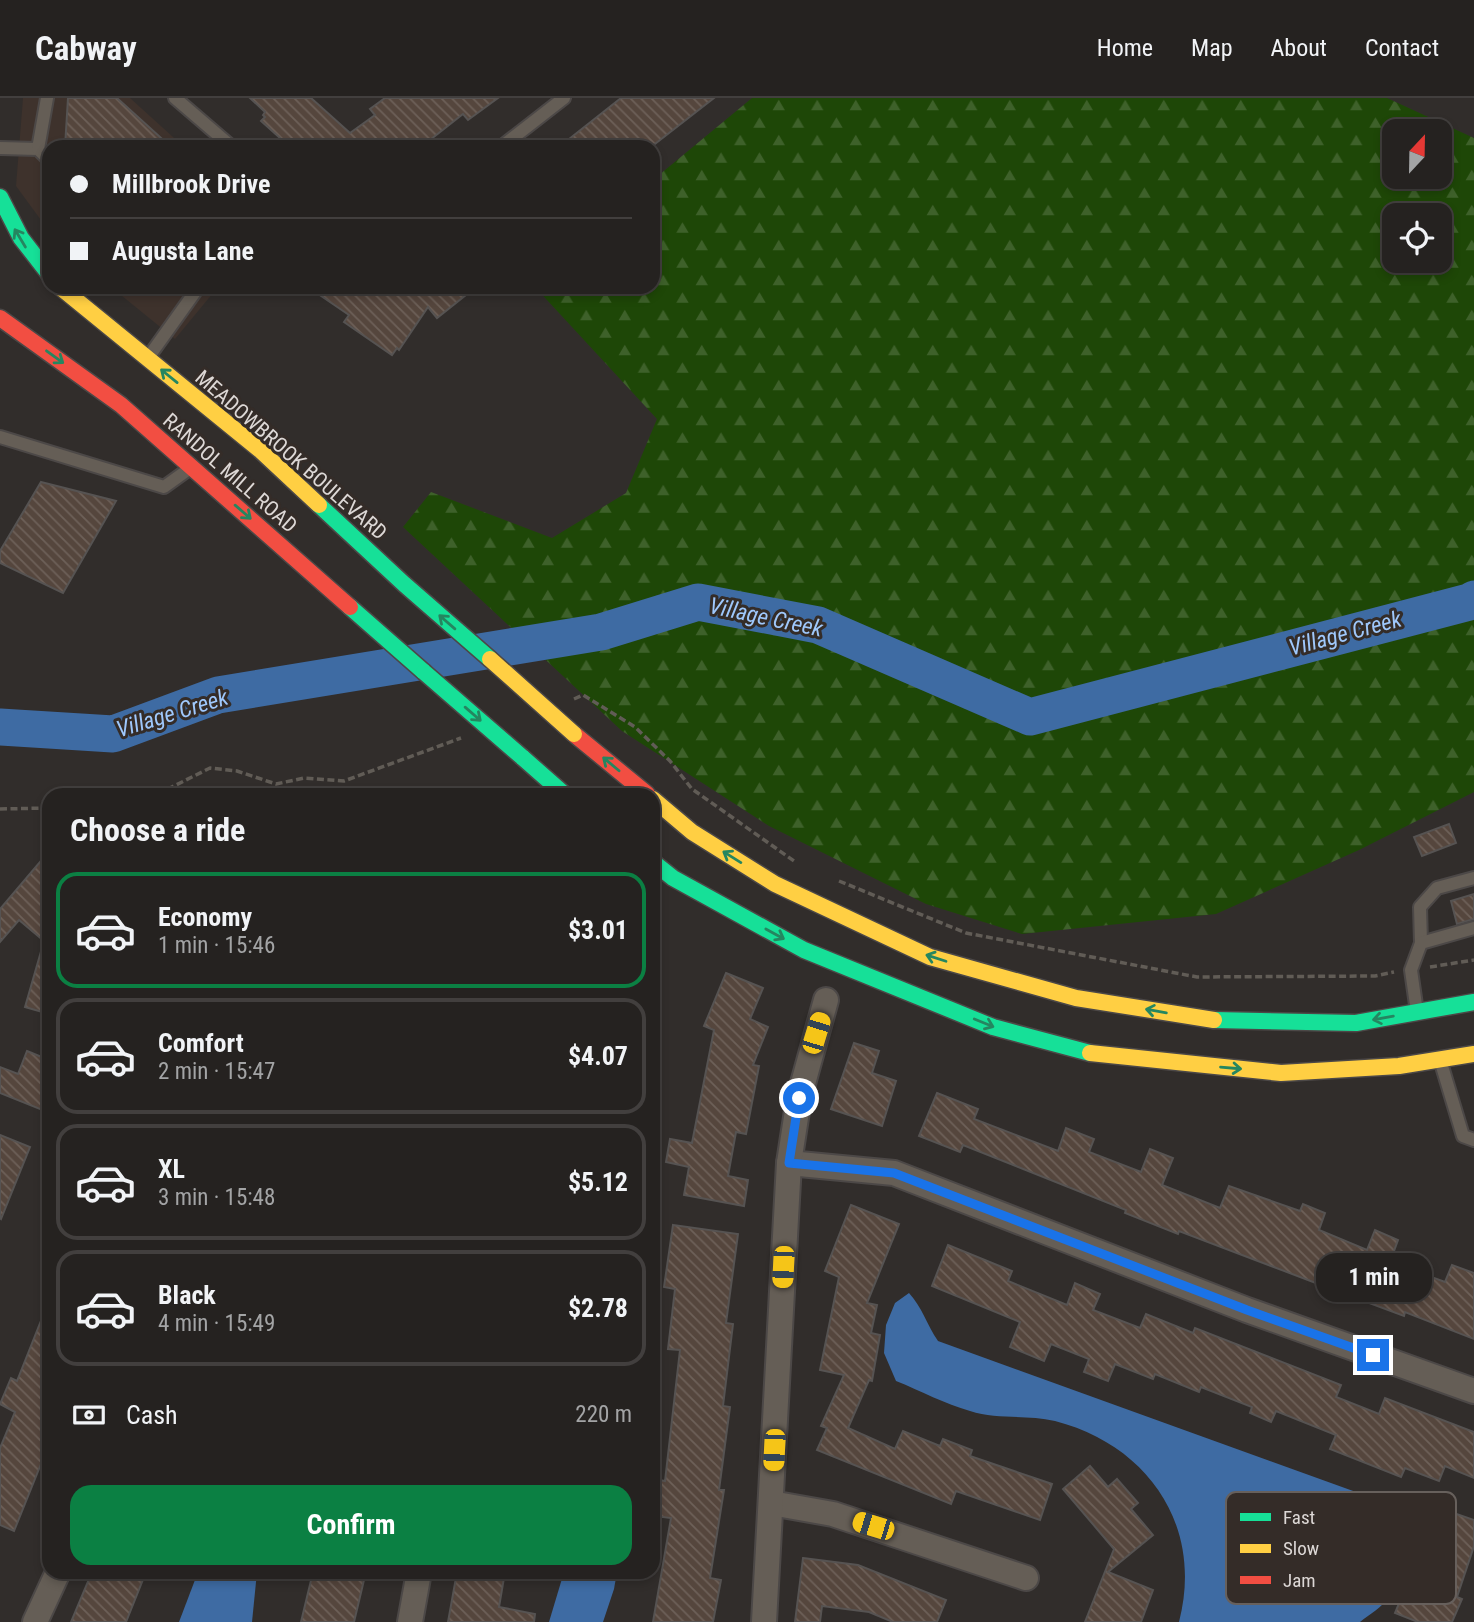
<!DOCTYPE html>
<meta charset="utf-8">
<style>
body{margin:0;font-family:"Roboto Condensed",sans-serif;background:#312f2d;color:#f1f3f6;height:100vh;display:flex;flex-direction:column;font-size:26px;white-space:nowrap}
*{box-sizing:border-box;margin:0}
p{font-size:23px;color:#a3a4a5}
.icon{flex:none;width:38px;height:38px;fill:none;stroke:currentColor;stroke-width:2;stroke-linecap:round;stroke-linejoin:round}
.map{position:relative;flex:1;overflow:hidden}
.panel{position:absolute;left:42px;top:690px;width:618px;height:791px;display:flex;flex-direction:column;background:#252220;border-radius:21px;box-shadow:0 4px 10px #0003,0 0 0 2px #423f3e}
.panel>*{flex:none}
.hud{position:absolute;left:42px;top:42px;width:618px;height:154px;border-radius:21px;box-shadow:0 4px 10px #0003,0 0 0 2px #423f3e;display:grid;align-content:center;height:154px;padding:0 28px;background:#252220}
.needle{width:46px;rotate:22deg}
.tools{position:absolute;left:1382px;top:21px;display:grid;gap:14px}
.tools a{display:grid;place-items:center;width:70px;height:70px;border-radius:14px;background:#252220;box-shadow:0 4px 10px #0003,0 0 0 2px #423f3e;font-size:35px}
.end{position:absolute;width:32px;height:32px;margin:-16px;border:9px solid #1a73e8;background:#fff;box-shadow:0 0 0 4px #fff}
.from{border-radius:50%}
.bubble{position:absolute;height:49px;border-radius:21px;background:#252220;box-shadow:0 4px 10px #0003,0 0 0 2px #423f3e;font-size:23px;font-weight:700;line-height:49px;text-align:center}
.car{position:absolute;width:21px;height:42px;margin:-21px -10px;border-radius:9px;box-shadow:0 0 5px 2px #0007;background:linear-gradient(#f5c518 24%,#345 0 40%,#f5c518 0 76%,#345 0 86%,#f5c518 0)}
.hud b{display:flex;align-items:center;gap:24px;height:66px;font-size:26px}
.hud b+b{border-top:2px solid #423f3e}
.hud i{width:18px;height:18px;background:#f1f3f6}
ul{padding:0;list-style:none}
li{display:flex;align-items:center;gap:21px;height:116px;margin:0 14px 10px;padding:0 14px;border:4px solid #423f3e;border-radius:21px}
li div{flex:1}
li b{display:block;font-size:26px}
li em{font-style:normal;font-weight:700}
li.current{border-color:#0b8043}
li>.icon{width:63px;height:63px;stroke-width:1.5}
h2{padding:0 28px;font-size:32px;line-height:84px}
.pay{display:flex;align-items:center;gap:18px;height:77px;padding:0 28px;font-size:26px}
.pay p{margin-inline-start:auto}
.cta{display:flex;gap:14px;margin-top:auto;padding:14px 28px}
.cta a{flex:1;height:80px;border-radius:21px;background:#0b8043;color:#fff;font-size:28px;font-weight:700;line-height:80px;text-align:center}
header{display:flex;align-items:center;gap:42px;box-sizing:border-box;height:98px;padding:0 35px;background:#252220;border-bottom:2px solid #423f3e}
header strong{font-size:33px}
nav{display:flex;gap:38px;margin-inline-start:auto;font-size:24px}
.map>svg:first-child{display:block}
.built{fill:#3e322c}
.forest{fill:url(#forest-firs);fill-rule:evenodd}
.water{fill:#3e6ba3}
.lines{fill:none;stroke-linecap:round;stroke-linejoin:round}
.river{stroke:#3e6ba3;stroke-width:37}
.building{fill:url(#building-back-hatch);stroke:#565352;stroke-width:2}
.lane-casing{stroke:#4c4847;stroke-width:16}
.street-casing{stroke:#4c4847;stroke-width:28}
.fast-casing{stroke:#4c4847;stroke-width:19}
.slow-casing{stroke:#4c4847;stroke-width:19}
.jam-casing{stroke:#4c4847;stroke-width:19}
.path{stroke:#615c56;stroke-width:3.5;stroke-dasharray:7 3.5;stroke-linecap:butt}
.lane{stroke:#655e56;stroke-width:12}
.street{stroke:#655e56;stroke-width:24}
.fast{stroke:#16e098;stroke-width:16}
.slow{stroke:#ffcf43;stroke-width:16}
.jam{stroke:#f24e42;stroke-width:16}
.fast-bridge-casing{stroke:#4c4847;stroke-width:19;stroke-linecap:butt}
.slow-bridge-casing{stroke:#4c4847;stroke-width:19;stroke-linecap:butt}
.fast-bridge{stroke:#16e098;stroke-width:16}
.slow-bridge{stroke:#ffcf43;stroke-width:16}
.oneway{stroke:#258660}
.route{stroke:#1a73e8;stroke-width:9}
.labels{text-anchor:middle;stroke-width:6;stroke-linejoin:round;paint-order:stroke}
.street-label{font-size:21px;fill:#ddd8d6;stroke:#342c28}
.water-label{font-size:23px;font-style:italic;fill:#9fc8fc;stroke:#342c28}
.key{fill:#342c28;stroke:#67605c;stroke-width:2}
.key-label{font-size:19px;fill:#ddd8d6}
</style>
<header>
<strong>Cabway</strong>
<nav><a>Home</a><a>Map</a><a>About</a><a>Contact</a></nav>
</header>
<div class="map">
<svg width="1474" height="1524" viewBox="0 0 1474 1524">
<defs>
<pattern id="forest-firs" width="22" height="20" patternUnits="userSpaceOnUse" patternTransform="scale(1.75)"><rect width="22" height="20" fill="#1e4707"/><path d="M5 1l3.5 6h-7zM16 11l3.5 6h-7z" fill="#3e612a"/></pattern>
<pattern id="building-back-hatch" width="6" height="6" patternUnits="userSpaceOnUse" patternTransform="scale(1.75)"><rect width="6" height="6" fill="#55463d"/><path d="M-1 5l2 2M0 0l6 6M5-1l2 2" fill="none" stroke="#6d6058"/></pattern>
</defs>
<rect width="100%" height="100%" fill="#312d2b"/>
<g class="built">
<polygon points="23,0 130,0 184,49 49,49 49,133 16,88"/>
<polygon points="111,189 218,189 175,241"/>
</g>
<path class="forest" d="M 752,0 L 1387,0 L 1474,40 L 1474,694 L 1359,752 L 1216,816 L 1022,836 L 926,806 L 769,728 L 622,633 L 403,429 L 431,394 L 552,440 L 626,395 L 657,321 L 535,189 L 653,189 L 653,82 ZM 1395,33 L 1440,33 L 1440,79 L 1395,79 ZM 1395,117 L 1440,117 L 1440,163 L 1395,163 Z"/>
<g class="water">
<path d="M 909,1195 C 922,1209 927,1227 938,1243 L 1367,1398 C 1378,1405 1388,1412 1394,1424 C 1405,1444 1401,1481 1389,1499 C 1381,1510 1370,1516 1360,1524 L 1179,1524 C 1204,1428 1148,1347 1055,1323 C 1027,1316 997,1322 970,1313 C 945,1306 921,1293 896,1283 L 884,1255 L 886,1227 L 895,1205 Z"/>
<polygon points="198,1474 257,1474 252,1524 179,1524"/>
<polygon points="564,1474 617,1474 614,1491 603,1524 549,1524"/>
</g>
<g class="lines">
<polyline class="river" points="0,629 113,636 218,597 601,534 698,504 818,527 1030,619 1469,504 1474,501"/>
</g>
<g class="building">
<polygon points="68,0 117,0 171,49 65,49"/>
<polygon points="250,0 311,0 350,35 375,17 370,11 385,0 498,0 468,22 463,16 421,49 290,49 261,23 265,19 263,17 265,14"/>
<polygon points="621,0 714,0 651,49 559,49"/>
<polygon points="308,189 476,189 437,220 428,209 399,252 397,250 392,257 344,224 349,217"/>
<polygon points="41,384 116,403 63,495 0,465 0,453"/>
<polygon points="1449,726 1456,745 1422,758 1414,739"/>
<polygon points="40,764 49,772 49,916 25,909 44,843 19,822 0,844 0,811"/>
<polygon points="1474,796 1474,821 1457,826 1451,803"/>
<polygon points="726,875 763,890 750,921 768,929 753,967 759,968 746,1036 736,1034 728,1078 748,1082 744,1108 684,1097 689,1069 666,1064 670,1041 692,1045 714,932 704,928"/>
<polygon points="854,945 879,953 872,975 896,983 882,1028 831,1011"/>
<polygon points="27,953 49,962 49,1003 45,1013 0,995 0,969 18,976"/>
<polygon points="937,995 978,1011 974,1021 1058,1053 1066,1030 1094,1041 1089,1054 1141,1074 1150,1051 1173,1060 1162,1087 1220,1110 1229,1088 1300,1113 1303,1106 1325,1115 1319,1132 1367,1152 1375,1132 1398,1142 1390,1164 1445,1184 1452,1167 1474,1175 1474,1241 1405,1214 1404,1218 1329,1190 1179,1133 1178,1136 1125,1115 1126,1112 963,1047 960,1054 919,1038"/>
<polygon points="0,1037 30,1049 1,1121 0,1120"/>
<polygon points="851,1107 899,1126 867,1205 877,1207 871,1235 880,1237 872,1283 869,1282 848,1330 895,1351 903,1333 940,1348 943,1341 972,1352 970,1358 1052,1386 1040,1422 956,1393 951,1406 817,1352 827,1330 821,1328 844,1277 820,1272 839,1179 825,1173"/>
<polygon points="673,1127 738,1136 726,1225 733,1226 723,1308 730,1309 719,1392 724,1392 710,1480 721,1482 713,1524 653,1524 671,1420 654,1418 659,1382 665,1383 680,1252 668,1251 675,1191 664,1189"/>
<polygon points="948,1147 1012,1173 1008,1183 1067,1207 1075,1185 1100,1196 1093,1212 1140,1230 1146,1216 1193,1235 1195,1230 1341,1287 1336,1299 1379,1316 1385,1300 1474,1334 1474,1380 1445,1368 1439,1383 1405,1370 1401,1379 1330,1351 1336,1337 1276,1313 1271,1324 1250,1315 1252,1309 1201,1289 1199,1294 1155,1276 1153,1281 1115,1266 1108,1283 1084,1274 1089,1261 1051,1246 1044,1263 1010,1249 1020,1224 932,1188"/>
<polygon points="48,1205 49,1353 43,1366 41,1366 14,1433 0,1427 0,1350 15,1314 0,1306 11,1280 17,1283"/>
<polygon points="1090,1368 1108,1389 1117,1381 1138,1405 1131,1411 1153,1437 1108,1474 1153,1492 1141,1524 1085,1524 1114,1451 1063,1391"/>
<polygon points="1442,1411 1474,1422 1474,1448 1457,1499 1462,1501 1452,1524 1418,1524 1395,1515 1410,1479 1417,1482"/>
<polygon points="803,1460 858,1467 946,1502 937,1524 893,1524 869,1514 822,1508 820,1524 795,1524"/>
<polygon points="92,1474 146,1474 126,1524 71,1524"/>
<polygon points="313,1474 331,1474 364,1482 354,1524 301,1524"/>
<polygon points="457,1474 505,1474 499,1509 535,1516 534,1524 448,1524"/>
</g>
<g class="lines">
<defs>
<g id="lane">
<polyline points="175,0 232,49"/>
<polyline points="501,49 564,0"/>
<polyline points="0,50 38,51 49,62"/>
<polyline points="38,51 47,0"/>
<polyline points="150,257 195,194 189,189"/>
<polyline points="0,339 164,389 189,371"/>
<polyline points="1421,845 1420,809 1437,790 1474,780"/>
<polyline points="1417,914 1411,872 1421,845 1474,830"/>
<polyline points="1441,965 1463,1038 1474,1042"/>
</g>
<g id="street">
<polyline points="789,1065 894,1075 1247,1212 1474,1293"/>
<polyline points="771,1405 833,1416 1026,1480"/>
<polyline points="35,1524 58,1474"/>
<polyline points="410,1524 419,1474"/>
<polyline points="764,1524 789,1065 799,1000 826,902"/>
</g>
<g id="fast">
<polyline points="0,99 21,140 49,176"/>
<polyline points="319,407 404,486 490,561"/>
<polyline points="350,509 424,574"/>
<polyline points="522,659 564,696"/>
<polyline points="653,764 673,780 804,852 993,929 1090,955"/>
<polyline points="1214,922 1356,925 1474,904"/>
</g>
<g id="slow">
<polyline points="60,189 260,352 319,407"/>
<polyline points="653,701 692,734 775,786 930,859 1076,900 1214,922"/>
<polyline points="1090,955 1281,975 1399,968 1474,956"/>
</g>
<g id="jam">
<polyline points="0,220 121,307 350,509"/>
<polyline points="574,636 647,696"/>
</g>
</defs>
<use href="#lane" class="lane-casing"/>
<use href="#street" class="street-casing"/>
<use href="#fast" class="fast-casing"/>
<use href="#slow" class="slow-casing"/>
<use href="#jam" class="jam-casing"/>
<g class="path">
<polyline points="574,601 583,597 635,629 670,663 692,691 794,763"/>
<polyline points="158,696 210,670 237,673 276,686 304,680 344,683 461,640"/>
<polyline points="0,711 49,710"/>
<polyline points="839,783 966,835 1197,879 1375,878 1394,874"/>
<polyline points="1430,869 1474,862"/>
</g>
<use href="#lane" class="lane"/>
<use href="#street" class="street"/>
<use href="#fast" class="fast"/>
<use href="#slow" class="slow"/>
<use href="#jam" class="jam"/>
<defs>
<polyline id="fast-bridge" points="424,574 522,659"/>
<polyline id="slow-bridge" points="490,561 574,636"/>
</defs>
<use href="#fast-bridge" class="fast-bridge-casing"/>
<use href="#slow-bridge" class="slow-bridge-casing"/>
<use href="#fast-bridge" class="fast-bridge"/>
<use href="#slow-bridge" class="slow-bridge"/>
</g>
<defs><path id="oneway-shaft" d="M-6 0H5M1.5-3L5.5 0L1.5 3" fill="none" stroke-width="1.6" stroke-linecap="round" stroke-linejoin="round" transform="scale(1.75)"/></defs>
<g class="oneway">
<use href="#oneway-shaft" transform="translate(20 140) rotate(-121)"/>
<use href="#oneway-shaft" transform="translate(55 259) rotate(36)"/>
<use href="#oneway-shaft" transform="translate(169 278) rotate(-141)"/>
<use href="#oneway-shaft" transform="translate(243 414) rotate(41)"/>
<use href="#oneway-shaft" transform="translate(447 524) rotate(-139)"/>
<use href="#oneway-shaft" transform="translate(473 616) rotate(41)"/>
<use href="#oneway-shaft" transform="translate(611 666) rotate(-140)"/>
<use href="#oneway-shaft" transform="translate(732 759) rotate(-148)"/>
<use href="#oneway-shaft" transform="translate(775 836) rotate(29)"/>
<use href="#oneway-shaft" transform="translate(936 860) rotate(-162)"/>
<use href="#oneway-shaft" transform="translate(1156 913) rotate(-170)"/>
<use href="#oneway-shaft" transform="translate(1383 920) rotate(170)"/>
<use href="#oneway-shaft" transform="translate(984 925) rotate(22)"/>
<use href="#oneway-shaft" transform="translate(1231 970) rotate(5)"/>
</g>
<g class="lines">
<polyline class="route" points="799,1000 789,1065 894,1075 1247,1212 1373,1257"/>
</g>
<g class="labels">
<g class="street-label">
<text transform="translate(291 357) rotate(41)" y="7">MEADOWBROOK BOULEVARD</text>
<text transform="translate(230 375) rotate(41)" y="7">RANDOL MILL ROAD</text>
</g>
<g class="water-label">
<text transform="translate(766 519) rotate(12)" y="8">Village Creek</text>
<text transform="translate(1345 535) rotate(-15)" y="8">Village Creek</text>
<text transform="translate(172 615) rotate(-17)" y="8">Village Creek</text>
</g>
</g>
<rect x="1226" y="1394" width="230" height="112" rx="10" class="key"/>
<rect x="1240" y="1415" width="31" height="8" fill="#16e098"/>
<rect x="1240" y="1446" width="31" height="9" fill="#ffcf43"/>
<rect x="1240" y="1478" width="31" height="8" fill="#f24e42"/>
<g class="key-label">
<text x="1283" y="1426">Fast</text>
<text x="1283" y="1457">Slow</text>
<text x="1283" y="1489">Jam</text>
</g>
</svg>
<div class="tools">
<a><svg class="needle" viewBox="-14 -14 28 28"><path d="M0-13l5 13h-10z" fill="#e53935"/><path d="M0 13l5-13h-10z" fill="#a3a4a5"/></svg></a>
<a><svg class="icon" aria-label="locate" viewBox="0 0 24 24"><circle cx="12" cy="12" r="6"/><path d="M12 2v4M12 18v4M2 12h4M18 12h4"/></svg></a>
</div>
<i class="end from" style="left:799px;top:1000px"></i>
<i class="end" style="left:1373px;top:1257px"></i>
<div class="bubble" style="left:1316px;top:1155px;width:116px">1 min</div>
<i class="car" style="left:816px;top:935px;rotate:17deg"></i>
<i class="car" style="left:783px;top:1169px;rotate:183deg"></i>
<i class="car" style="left:774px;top:1352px;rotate:183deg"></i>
<i class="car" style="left:873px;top:1428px;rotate:287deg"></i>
<div class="hud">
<b><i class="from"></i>Millbrook Drive</b>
<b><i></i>Augusta Lane</b>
</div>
<section class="panel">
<h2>Choose a ride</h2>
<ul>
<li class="current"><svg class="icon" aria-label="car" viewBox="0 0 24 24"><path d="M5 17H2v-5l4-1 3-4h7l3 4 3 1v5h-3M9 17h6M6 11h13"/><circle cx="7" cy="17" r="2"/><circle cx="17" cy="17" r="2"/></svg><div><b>Economy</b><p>1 min · 15:46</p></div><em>$3.01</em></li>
<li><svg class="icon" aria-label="car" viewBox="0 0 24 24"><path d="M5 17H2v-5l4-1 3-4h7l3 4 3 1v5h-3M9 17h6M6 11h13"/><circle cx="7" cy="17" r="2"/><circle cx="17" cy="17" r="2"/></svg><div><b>Comfort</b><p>2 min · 15:47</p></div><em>$4.07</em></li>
<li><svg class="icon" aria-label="car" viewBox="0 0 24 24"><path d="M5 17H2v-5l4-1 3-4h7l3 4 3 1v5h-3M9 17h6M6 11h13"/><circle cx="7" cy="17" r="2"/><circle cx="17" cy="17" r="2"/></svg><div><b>XL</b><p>3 min · 15:48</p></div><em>$5.12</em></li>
<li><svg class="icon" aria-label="car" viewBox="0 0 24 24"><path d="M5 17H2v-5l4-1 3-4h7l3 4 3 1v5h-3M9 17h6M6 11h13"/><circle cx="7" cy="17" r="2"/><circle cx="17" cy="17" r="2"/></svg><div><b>Black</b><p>4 min · 15:49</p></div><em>$2.78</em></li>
</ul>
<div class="pay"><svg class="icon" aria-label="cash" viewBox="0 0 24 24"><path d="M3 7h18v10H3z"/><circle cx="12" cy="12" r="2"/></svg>Cash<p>220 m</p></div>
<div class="cta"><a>Confirm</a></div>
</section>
</div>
